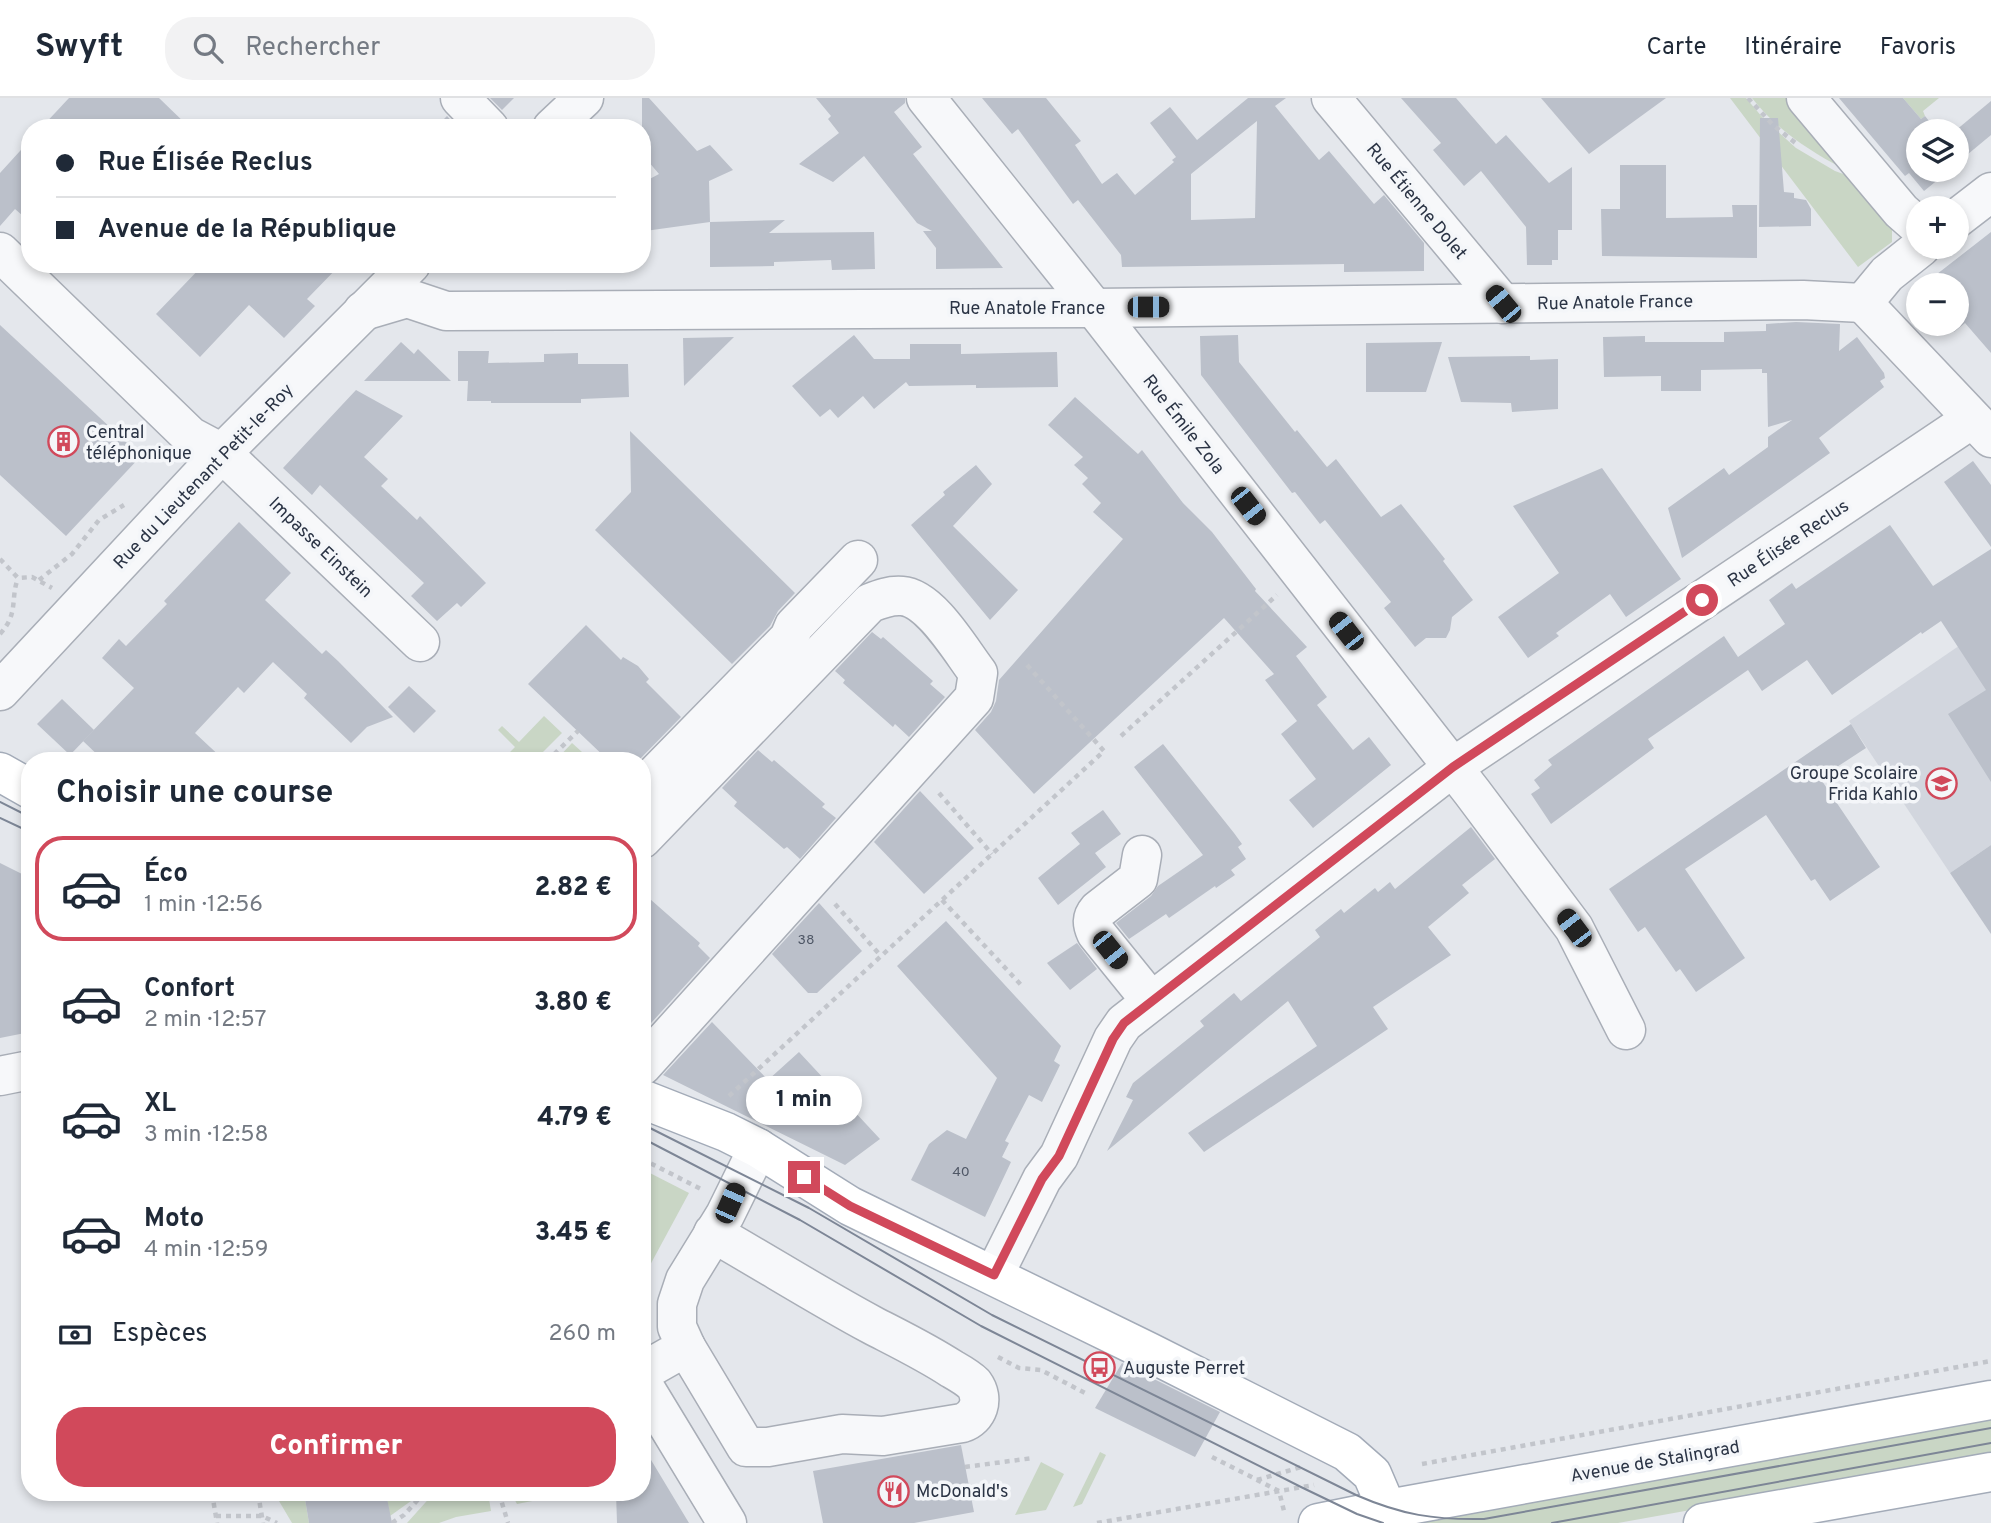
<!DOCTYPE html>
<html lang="fr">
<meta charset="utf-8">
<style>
body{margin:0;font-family:Overpass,sans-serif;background:#f2f2f3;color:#1f2937;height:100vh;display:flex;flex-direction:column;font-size:26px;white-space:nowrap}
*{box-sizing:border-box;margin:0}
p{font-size:23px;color:#747a83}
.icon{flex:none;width:38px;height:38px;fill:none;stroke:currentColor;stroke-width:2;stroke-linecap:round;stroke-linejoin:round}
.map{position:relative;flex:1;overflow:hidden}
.side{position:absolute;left:21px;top:654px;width:630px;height:749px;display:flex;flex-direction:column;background:#fff;border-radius:28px;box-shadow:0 4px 10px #0003}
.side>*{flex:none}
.hud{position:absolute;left:21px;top:21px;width:630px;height:154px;border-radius:28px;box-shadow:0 4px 10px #0003;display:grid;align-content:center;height:154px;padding:0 35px;background:#fff}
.tools{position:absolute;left:1906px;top:21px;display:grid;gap:14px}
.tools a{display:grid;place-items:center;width:63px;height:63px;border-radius:50%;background:#fff;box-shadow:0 4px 10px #0003;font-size:35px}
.end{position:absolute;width:32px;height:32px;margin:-16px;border:9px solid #d1495b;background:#fff;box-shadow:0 0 0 4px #fff}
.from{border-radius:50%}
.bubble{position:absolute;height:49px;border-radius:24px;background:#fff;box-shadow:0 4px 10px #0003;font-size:23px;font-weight:800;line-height:49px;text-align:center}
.car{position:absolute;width:21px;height:42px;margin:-21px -10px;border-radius:9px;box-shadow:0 0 5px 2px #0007;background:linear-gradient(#222 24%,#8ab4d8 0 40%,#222 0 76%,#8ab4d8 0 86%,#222 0)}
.hud b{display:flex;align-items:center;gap:24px;height:66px;font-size:26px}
.hud b+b{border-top:2px solid #e0e1e3}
.hud i{width:18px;height:18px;background:#1f2937}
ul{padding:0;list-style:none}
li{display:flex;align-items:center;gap:21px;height:105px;margin:0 14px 10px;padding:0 21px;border:4px solid transparent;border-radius:28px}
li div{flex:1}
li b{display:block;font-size:26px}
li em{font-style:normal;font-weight:800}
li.on{border-color:#d1495b}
li>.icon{width:63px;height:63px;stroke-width:1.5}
h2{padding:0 35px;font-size:32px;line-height:84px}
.pay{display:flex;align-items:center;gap:18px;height:77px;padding:0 35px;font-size:26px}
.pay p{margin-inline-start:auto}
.primary-button{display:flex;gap:14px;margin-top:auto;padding:14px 35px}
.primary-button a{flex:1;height:80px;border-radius:28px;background:#d1495b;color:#fff;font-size:28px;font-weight:800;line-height:80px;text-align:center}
header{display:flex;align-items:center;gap:42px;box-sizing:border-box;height:98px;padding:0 35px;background:#fff;border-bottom:2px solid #e0e1e3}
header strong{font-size:33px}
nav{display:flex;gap:38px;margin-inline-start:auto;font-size:24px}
.search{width:490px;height:63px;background:#f2f2f3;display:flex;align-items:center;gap:18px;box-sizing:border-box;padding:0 24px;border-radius:28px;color:#747a83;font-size:26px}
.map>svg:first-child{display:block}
.built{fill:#d2d6de}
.green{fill:#c9d6c5}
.building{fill:#bbc0ca;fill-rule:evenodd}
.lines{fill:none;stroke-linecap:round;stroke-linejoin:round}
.minor-casing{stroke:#a9aeb7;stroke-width:41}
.major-casing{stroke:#a3abb8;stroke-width:41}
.path{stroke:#c2c5cb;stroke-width:4.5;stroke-dasharray:5 5;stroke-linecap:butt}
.minor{stroke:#f7f8fa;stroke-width:38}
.major{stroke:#fff;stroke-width:38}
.tram{stroke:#7d8696;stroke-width:2}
.route{stroke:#d1495b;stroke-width:9}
.labels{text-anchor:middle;stroke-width:7;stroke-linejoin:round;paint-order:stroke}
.number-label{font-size:14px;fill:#4f5766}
.street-label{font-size:18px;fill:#2b3445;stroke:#f4f6f9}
.poi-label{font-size:18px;fill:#2b3445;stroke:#f4f6f9;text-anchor:start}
</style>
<header>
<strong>Swyft</strong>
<div class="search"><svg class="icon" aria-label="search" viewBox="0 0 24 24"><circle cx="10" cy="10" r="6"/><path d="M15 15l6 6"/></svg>Rechercher</div>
<nav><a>Carte</a><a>Itinéraire</a><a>Favoris</a></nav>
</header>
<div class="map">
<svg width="1991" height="1425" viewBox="0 0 1991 1425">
<rect width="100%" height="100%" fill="#e4e7ec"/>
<polygon class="built" points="1991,526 1991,747 1950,775 1849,623"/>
<g class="green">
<polygon points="1730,0 1746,0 1763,20 1796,50 1835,73 1846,77 1892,130 1892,144 1858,169"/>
<path d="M 1752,0 L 1794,0 L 1842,70 C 1809,53 1775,30 1752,0 Z"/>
<polygon points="1903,0 1939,0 1923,13 1925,18 1921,21"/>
<polygon points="544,618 562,635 534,663 501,663 515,649 498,632 502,628 519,644"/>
<polygon points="572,645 592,663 555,663"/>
<polygon points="642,1071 689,1095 642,1182"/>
<polygon points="1991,1319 1991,1358 1618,1425 1408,1425"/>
<polygon points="1100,1354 1106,1357 1082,1406 1073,1409"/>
<polygon points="1041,1364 1064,1376 1046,1412 1015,1417"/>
<polygon points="285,1395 304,1395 309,1425 292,1425 279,1403"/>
<polygon points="386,1395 417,1395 411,1403 390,1418"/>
<polygon points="434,1395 488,1395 491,1413 456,1419 439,1425 407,1425"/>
<polygon points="511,1395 602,1395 605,1400 558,1398 517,1406"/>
</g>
<g class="building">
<polygon points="69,0 159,0 190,30 41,30"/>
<polygon points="490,0 514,0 502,12"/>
<polygon points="642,0 649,0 697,53 710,47 733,72 709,83 710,124 645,133 642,85 659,76 642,56"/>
<polygon points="816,0 905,0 905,5 894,14 922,49 913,56 1003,170 936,171 936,150 923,133 932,133 917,125 864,58 833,84 799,66 839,35 828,21 831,18"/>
<path d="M 982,0 L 1046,0 L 1081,43 L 1075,47 L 1102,86 L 1117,75 L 1135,97 L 1174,64 L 1172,62 L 1176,59 L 1150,25 L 1170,9 L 1197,42 L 1248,0 L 1286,0 L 1275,8 L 1319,62 L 1329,53 L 1374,106 L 1384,97 L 1424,145 L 1424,173 L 1344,174 L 1344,166 L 1122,169 L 1121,157 L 1078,102 L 1073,106 L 1018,31 L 1012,36 ZM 1257,23 L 1255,120 L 1191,122 L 1191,76 Z"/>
<polygon points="1401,0 1456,0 1496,46 1506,37 1549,85 1572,69 1572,132 1558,132 1558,162 1552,162 1552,167 1527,167 1526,129 1481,73 1464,88 1433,52 1441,45"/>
<polygon points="1541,0 1666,0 1589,56"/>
<polygon points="1839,0 1903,0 1921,21 1925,18 1937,33 1918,33 1918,72 1950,72 1924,93 1909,75 1905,78"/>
<polygon points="1991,3 1991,37 1956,66 1955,33"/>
<polygon points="447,18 458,30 435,30"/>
<polygon points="1760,20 1778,20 1784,94 1794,95 1794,100 1806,102 1811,111 1811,128 1759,129"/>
<polygon points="30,42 30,124 15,111 0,128 0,75"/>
<polygon points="1620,67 1666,67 1666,120 1733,119 1732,107 1757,107 1757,160 1602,158 1601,111 1620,111"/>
<polygon points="785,122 769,135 874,134 875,171 832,172 831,162 774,164 774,168 710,169 710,124"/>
<polygon points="1991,134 1991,255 1965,225 1954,234 1947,226 1956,226 1956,187 1923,187"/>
<polygon points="204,166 341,166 307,201 315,208 284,240 249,207 200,259 156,216"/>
<polygon points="1796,224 1840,226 1839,253 1857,239 1884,275 1885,280 1880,283 1884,289 1819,340 1830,355 1682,460 1668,410 1724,370 1729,377 1768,349 1768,339 1792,322 1768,329 1767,275 1762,275 1762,271 1701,272 1701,293 1661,293 1661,278 1604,279 1603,239 1645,238 1645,244 1724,244 1724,234 1766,233 1766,226"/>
<polygon points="0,227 141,358 66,438 0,377"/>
<polygon points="854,237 874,261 910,261 910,246 961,246 961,256 1057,254 1058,289 976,290 976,287 909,288 906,284 874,311 863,298 838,320 830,311 820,319 792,288"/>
<polygon points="1238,237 1239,264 1295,334 1297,332 1327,369 1336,361 1381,419 1401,406 1445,461 1443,463 1473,502 1452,519 1450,532 1446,540 1426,540 1415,549 1384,510 1391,504 1325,422 1320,426 1295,394 1292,395 1201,277 1200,238"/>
<polygon points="734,239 684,288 683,240"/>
<polygon points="401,244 414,256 418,251 451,283 364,283"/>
<polygon points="1442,244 1426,294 1366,294 1366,245"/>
<polygon points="458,253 489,253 488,265 544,264 544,256 578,255 578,266 628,266 629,299 581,301 581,305 491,305 491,303 467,303 468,283 458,283"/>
<polygon points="1530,258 1530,262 1558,261 1558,311 1512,314 1511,305 1461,304 1448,259"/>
<polygon points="356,292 403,318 364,359 388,381 381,388 417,422 420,418 486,485 461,509 457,505 437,523 411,498 424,485 320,387 312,397 283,370"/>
<polygon points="1075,299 1138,356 1142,352 1183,405 1212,434 1256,491 1255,493 1307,549 1296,558 1327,599 1317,607 1353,652 1369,639 1391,667 1313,730 1289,702 1316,681 1281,636 1297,623 1265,582 1274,576 1224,520 1034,696 975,632 991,614 996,603 999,582 1123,441 1093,414 1101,405 1082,386 1088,380 1074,367 1083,359 1048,327"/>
<polygon points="630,333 795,495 778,513 770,528 732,566 595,432 631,394"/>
<polygon points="1973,363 1991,387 1991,449 1944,384"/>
<polygon points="976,367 992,386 953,428 1018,492 990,522 911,427 945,397 943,394"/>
<polygon points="1602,370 1681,481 1626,519 1610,496 1556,535 1559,538 1528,560 1498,519 1559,475 1513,408"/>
<polygon points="239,424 291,475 265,502 322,556 326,552 338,563 393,619 367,629 351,645 304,600 307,596 273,564 244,595 238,589 195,635 225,663 104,663 83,643 134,590 102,560 119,541 126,548 167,506 164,503"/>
<polygon points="1890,427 1933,488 1991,451 1991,684 1948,616 1986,592 1941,523 1922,536 1921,534 1832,597 1807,562 1762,593 1748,572 1648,641 1654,650 1551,726 1531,696 1540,690 1534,682 1552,667 1548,662 1724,538 1738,559 1785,526 1769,502 1792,485 1796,491"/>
<polygon points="586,527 621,562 623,559 638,568 649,581 646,584 681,619 638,663 609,663 528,586"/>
<polygon points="872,534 881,541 883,539 933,583 930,586 945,599 909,639 895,626 893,629 843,585 845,582 835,573"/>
<polygon points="409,588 436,613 414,635 388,609"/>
<polygon points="62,601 94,632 70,657 37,626"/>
<polygon points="1851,626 1866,650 1820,680 1880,769 1830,803 1815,781 1811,783 1766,717 1685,771 1745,860 1696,894 1680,871 1676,874 1645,829 1638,834 1609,791"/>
<polygon points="1163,646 1234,735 1242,746 1238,749 1246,761 1231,772 1235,777 1216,790 1215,788 1169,820 1166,816 1129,841 1116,825 1151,798 1158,788 1203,757 1134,669"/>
<polygon points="758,652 772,664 774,662 825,706 822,709 836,720 800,761 787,749 784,751 734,708 737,704 722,690"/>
<polygon points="920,693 974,750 924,796 874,744"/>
<polygon points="1103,712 1121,736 1095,755 1106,769 1058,807 1038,780 1080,746 1071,735"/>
<polygon points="1471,729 1495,761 1462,787 1469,795 1428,829 1451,857 1373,909 1388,931 1204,1054 1188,1035 1317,948 1288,903 1107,1053 1133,1002 1126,999 1133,985 1204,928 1200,923 1234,895 1241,903 1320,839 1315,832 1341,811 1344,815 1375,790 1378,794 1390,784 1395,791"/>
<polygon points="1991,747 1991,836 1950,775"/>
<polygon points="0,765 30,780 30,934 0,940"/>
<polygon points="642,794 700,845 698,848 710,860 642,935"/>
<polygon points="819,805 862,853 817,895 808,895 772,856"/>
<polygon points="946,823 1061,948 1054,963 1060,967 1042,1004 1029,997 1005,1043 1009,1045 1002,1059 1011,1064 985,1119 911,1082 929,1046 947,1032 966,1041 997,980 897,868"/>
<polygon points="1077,845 1097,871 1070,892 1047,865"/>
<polygon points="712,924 768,982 799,954 880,1041 845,1067 663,977"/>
<polygon points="1122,1265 1220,1314 1195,1359 1095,1310"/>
<polygon points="642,1347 689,1425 617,1425 616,1395 642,1395"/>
<polygon points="961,1347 974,1414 914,1425 823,1425 813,1373"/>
<polygon points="304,1395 386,1395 392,1425 309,1425"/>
</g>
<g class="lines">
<defs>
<g id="minor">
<polyline points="460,0 489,30"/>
<polyline points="926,0 1094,210 1472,694 1574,830 1626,932"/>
<polyline points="1331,0 1503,206"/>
<polyline points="1806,0 1901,113 1918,128"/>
<polyline points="552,30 584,0"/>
<polyline points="1956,121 1991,94"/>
<polyline points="0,154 190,338 222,355 420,544"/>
<polyline points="1863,205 1991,340"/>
<polyline points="1863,205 1887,176 1921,149"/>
<polyline points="363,213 407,200 446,213 1094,210 1803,202 1863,205"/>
<polyline points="0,593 222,355 411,166"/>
<polyline points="642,690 789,540 794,528 858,462"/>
<path d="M 642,741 L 870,505 C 880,501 890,497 902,498 C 931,500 961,553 978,575 L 974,600 L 642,968"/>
<path d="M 1142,757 L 1138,781 L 1098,812 C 1091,820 1092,826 1096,835 L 1151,903"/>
<polyline points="0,978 30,972"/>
<polyline points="994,1177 1042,1081 1059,1058 1113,941 1124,925 1453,669 1972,321"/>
<path d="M 686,1249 L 746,1349 L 768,1349 L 842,1336 L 883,1338 L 962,1325 C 978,1320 985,1301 974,1286 C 968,1280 959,1275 952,1271 C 926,1254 899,1241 872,1227 C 818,1198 766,1165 713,1135"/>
<polyline points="642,1274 686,1249 677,1229 677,1206 685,1182 725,1117 758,1050"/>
<polyline points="642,1285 727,1425"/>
</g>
<g id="major">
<polyline points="0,674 30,691"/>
<polyline points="642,1001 726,1034 758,1050 850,1108 1149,1254 1347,1354 1372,1376 1387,1411 1390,1425"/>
<polyline points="1318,1425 1387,1411 1991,1302"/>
<polyline points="1703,1425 1991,1374"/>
</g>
</defs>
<use href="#minor" class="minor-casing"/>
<use href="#major" class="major-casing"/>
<g class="path">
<polyline points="1748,0 1773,27 1798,47"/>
<polyline points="0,461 18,480 32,479 52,490"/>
<polyline points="39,482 72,456 99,422 124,407"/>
<path d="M 0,536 C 19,515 10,502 18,480"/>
<polyline points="1121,638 1277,497"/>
<polyline points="547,663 578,633"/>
<polyline points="939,695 992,756"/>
<polyline points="942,802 1023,889"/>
<polyline points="835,806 881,858"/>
<polyline points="729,998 1104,653 1027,567"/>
<polyline points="642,1061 701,1091"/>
<polyline points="998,1259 1019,1270 1041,1272 1087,1296"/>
<polyline points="1212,1359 1279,1393 1284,1413"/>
<polyline points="1422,1366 1991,1263"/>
<polyline points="965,1369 1033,1360"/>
<polyline points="1257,1382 1301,1369"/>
<polyline points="212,1395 217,1425"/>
<polyline points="258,1395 263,1425"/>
<polyline points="499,1395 508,1425"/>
<polyline points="608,1395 611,1403"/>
<polyline points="216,1418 262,1418 277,1425"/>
<polyline points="392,1425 404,1417 424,1395"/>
<polyline points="1097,1425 1314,1387"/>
</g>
<use href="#minor" class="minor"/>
<use href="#major" class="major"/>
<g class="tram">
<polyline points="0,704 30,719"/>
<polyline points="0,720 30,734"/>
<path d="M 642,1026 L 809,1110 L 992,1217 L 1356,1397 C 1402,1417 1434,1422 1484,1421 L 1991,1330"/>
<polyline points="642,1040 800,1122 981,1228 1301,1389 1357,1416 1383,1425"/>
<polyline points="1552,1425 1991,1345"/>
</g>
</g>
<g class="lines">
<polyline class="route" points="804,1079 850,1108 994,1177 1042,1081 1059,1058 1113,941 1124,925 1453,669 1702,502"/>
</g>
<defs>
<symbol id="building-ring" viewBox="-11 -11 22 22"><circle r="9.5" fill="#f4f6f9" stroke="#d1495b" stroke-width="1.5"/><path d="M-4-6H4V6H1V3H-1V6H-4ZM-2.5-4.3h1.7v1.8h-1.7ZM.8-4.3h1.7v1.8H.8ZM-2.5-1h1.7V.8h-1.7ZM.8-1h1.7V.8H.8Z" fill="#d1495b"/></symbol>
<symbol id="school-ring" viewBox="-11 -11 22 22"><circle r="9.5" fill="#f4f6f9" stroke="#d1495b" stroke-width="1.5"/><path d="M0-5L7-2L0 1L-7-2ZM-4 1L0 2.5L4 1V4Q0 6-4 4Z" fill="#d1495b"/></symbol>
<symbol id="bus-ring" viewBox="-11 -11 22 22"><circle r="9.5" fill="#f4f6f9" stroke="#d1495b" stroke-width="1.5"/><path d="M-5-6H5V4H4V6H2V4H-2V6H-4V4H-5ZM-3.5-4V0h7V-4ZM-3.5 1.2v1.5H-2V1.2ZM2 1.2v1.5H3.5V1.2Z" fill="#d1495b"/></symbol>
<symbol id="restaurant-ring" viewBox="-11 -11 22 22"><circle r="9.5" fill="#f4f6f9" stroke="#d1495b" stroke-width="1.5"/><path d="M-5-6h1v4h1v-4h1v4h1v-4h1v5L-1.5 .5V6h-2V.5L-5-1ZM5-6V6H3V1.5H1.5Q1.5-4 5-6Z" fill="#d1495b"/></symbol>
</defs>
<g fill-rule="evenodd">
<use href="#building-ring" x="46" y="326" width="35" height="35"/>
<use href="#school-ring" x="1924" y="668" width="35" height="35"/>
<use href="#bus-ring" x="1082" y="1252" width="35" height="35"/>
<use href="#restaurant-ring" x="876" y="1376" width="35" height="35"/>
</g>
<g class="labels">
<g class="number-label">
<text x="806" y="846">38</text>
<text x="961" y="1078">40</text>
</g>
<g class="street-label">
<text transform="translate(1417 103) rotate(50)" y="6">Rue Étienne Dolet</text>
<text transform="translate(1615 204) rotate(-1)" y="6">Rue Anatole France</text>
<text x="1027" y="216">Rue Anatole France</text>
<text transform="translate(1184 326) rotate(52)" y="6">Rue Émile Zola</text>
<text transform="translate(203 378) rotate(-46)" y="6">Rue du Lieutenant Petit-le-Roy</text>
<text transform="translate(1788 445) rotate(-34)" y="6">Rue Élisée Reclus</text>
<text transform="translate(321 449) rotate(44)" y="6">Impasse Einstein</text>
<text transform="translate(1655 1363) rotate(-10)" y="6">Avenue de Stalingrad</text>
</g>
<g class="poi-label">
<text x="86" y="340">Central<tspan x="86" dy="21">téléphonique</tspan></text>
<text x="1918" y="681" text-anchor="end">Groupe Scolaire<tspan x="1918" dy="21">Frida Kahlo</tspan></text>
<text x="1123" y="1276">Auguste Perret</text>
<text x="916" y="1399">McDonald's</text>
</g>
</g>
</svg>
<div class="tools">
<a><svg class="icon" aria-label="layers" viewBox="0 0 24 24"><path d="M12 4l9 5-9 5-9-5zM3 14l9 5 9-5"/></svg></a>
<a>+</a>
<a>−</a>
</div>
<i class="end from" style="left:1702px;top:502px"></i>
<i class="end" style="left:804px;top:1079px"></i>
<div class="bubble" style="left:746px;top:978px;width:116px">1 min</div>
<i class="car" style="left:1503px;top:206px;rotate:320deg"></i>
<i class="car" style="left:1148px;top:209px;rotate:90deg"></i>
<i class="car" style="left:1248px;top:408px;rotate:142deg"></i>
<i class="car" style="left:1346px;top:533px;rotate:322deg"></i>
<i class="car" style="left:1574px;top:830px;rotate:323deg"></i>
<i class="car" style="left:1110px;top:852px;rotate:141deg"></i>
<i class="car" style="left:730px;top:1105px;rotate:24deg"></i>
<div class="hud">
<b><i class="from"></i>Rue Élisée Reclus</b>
<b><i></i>Avenue de la République</b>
</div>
<section class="side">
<h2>Choisir une course</h2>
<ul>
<li class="on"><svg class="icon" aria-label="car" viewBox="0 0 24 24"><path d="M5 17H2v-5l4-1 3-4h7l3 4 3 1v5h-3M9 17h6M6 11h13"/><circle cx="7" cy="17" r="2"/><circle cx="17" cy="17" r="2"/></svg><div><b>Éco</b><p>1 min · 12:56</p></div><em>2.82 €</em></li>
<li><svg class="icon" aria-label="car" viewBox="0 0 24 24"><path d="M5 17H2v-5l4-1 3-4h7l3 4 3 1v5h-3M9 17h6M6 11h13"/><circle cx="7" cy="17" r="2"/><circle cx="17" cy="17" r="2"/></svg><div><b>Confort</b><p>2 min · 12:57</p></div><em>3.80 €</em></li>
<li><svg class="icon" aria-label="car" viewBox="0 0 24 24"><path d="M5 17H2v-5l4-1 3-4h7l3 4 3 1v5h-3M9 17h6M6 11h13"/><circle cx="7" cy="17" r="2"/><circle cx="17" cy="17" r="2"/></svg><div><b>XL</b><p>3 min · 12:58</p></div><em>4.79 €</em></li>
<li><svg class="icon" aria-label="car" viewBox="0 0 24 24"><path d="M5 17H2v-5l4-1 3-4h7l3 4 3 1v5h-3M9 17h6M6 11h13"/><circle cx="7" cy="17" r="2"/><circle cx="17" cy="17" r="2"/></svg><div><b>Moto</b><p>4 min · 12:59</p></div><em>3.45 €</em></li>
</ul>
<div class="pay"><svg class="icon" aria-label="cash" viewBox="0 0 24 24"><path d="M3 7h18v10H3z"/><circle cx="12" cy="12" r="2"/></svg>Espèces<p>260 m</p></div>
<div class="primary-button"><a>Confirmer</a></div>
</section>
</div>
